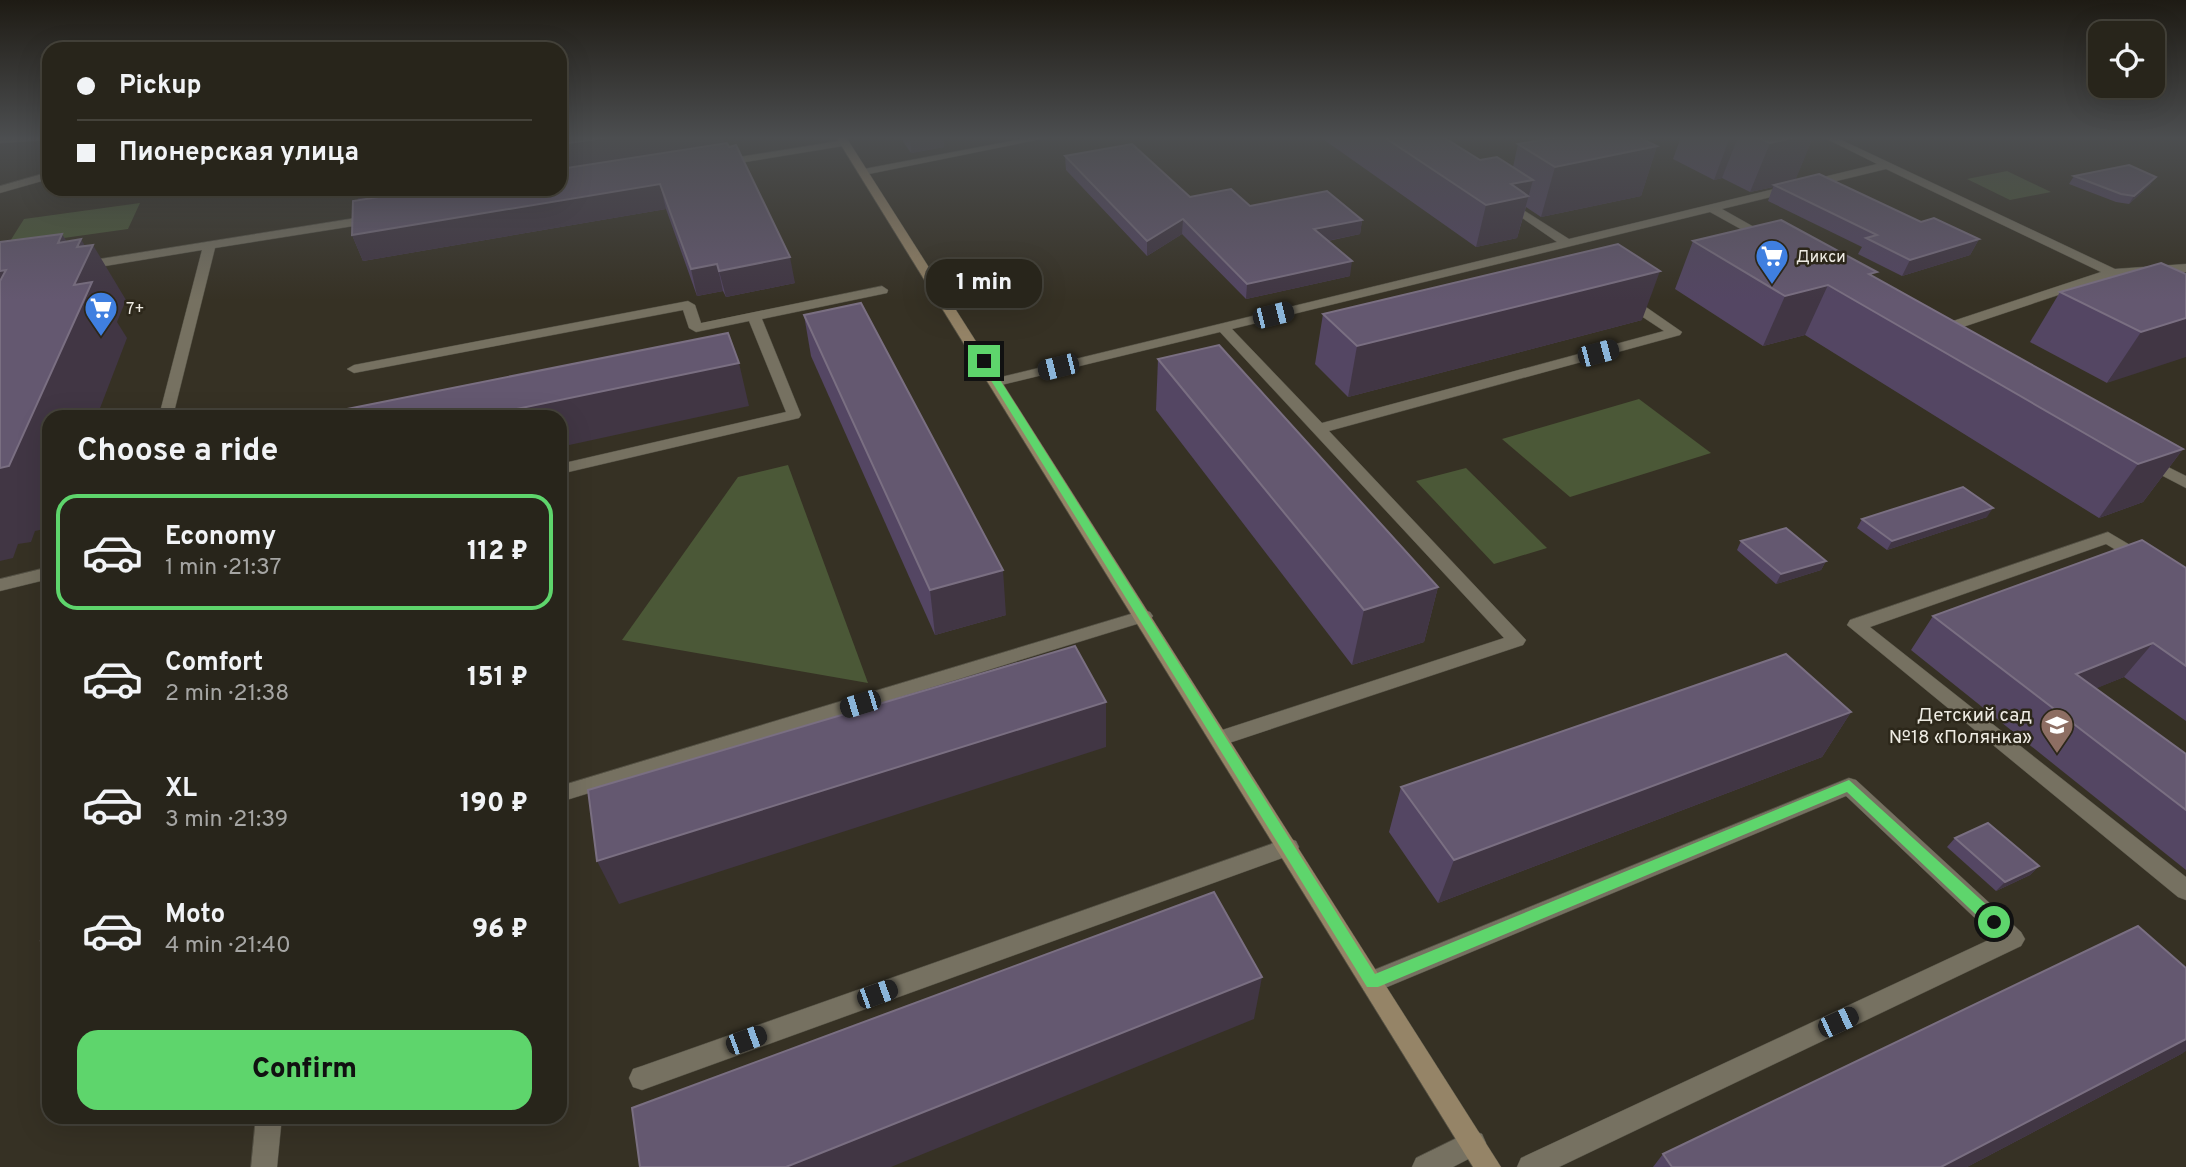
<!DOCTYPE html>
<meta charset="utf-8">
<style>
body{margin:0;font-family:Overpass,sans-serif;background:#302d24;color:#f1f3f6;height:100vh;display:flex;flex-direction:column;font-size:26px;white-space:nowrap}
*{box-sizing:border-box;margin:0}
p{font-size:23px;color:#a5a5a3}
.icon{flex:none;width:38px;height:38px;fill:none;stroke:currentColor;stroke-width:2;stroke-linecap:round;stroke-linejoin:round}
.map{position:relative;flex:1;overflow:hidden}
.sheet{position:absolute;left:42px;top:410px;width:525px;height:714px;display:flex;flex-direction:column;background:#28251b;border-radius:21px;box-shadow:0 7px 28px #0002,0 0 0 2px #44423a}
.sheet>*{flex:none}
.banner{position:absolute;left:42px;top:42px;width:525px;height:154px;border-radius:21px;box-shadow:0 7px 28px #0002,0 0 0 2px #44423a;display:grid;align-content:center;height:154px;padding:0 35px;background:#28251b}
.tools{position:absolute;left:2088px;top:21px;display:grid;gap:14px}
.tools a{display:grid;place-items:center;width:77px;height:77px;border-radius:14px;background:#28251b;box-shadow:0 7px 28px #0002,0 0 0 2px #44423a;font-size:35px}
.end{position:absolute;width:32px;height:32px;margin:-16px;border:9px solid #5ed56c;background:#111;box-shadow:0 0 0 4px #111}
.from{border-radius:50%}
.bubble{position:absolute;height:49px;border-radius:21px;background:#28251b;box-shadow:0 7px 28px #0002,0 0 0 2px #44423a;font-size:23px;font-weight:800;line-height:49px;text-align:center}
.car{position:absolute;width:21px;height:42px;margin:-21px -10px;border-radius:9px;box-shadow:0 0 5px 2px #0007;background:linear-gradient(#222 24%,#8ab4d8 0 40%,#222 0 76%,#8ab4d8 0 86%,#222 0)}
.banner b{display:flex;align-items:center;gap:24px;height:66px;font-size:26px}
.banner b+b{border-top:2px solid #44423a}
.banner i{width:18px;height:18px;background:#f1f3f6}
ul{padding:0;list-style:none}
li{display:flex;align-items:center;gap:21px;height:116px;margin:0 14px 10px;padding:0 21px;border:4px solid transparent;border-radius:21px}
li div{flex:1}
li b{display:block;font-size:26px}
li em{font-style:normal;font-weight:800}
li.current{border-color:#5ed56c}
li>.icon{width:63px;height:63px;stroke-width:1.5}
h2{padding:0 35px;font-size:32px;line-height:84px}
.primary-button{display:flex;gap:14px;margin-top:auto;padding:14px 35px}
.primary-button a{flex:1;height:80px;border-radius:21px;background:#5ed56c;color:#111;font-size:28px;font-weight:800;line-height:80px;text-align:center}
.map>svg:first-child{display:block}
.green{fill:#4b5837}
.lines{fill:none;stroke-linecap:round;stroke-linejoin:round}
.lane-casing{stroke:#535044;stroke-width:1}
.secondary-casing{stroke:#535044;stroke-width:1}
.lane{fill:#767161;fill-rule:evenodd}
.secondary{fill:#958467;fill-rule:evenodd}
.wall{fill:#544663}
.shaded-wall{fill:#413644}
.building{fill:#645870;stroke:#7a6f82;stroke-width:2}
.route{fill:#5ed56c}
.labels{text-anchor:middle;stroke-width:5;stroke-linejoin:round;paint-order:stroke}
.far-poi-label{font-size:16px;fill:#eeebe3;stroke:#2c271a;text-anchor:start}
.poi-label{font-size:19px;fill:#eeebe3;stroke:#2c271a;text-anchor:end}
</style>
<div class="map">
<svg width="2186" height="1167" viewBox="0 0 2186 1167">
<rect width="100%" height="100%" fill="#363124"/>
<g class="green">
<polygon points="2007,171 2051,192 2010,200 1967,179"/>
<polygon points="140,203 128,229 7,246 24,219"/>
<polygon points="1639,399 1711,453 1570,497 1502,439"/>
<polygon points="788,465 868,683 622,640 738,477"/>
<polygon points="1466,468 1547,548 1494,564 1416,481"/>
</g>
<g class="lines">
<defs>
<g id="lane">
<polygon points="0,137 49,137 49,140 0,143"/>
<polygon points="1032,137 1051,137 864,175 858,172 864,169"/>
<polygon points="1639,137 1656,137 1619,147 1614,144"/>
<polygon points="1823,137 1835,137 2115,269 2186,264 2186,272 2112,277 1942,334 1932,334 1932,328 2101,272 1886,169 1722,209 1770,236 1772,239 1766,243 1710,212 1232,329 1322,423 1664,331 1620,302 1620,296 1630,296 1682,332 1680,335 1329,431 1526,640 1523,645 1220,746 1213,743 1210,738 1213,733 1504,638 1220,332 997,386 990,382 997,378 1557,242 1502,204 1500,202 1506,199 1569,239 1877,164"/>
<polygon points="845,140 850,143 849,145 721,166 716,163 721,160"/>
<polygon points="49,172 49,179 0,193 0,186"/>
<polygon points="375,215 381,219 379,222 215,248 173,416 159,416 202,250 81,270 75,266 81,262"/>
<polygon points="882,286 888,290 887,293 762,319 801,415 799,418 560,474 560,464 786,412 749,321 696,332 689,328 683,310 354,373 347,369 354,365 688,301 695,305 701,323"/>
<polygon points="2146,456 2186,476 2186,488 2140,464 2138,461"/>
<polygon points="2108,532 2186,578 2186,592 2106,544 1870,627 2186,877 2186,900 2178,897 1847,625 1850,620"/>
<polygon points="49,567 49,579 0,591 0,579"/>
<polygon points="1144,610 1150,612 1153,616 1150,620 560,802 560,786"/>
<polygon points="1849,778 1856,780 2021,932 2025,939 2021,946 1559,1167 1517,1167 1521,1158 1995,937 1846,796 1380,990 1372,993 1364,990 1360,982 1364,974"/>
<polygon points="1288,838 1296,841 1299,847 1296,853 642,1090 633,1087 629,1078 633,1069 642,1066"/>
<polygon points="256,1116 282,1116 277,1167 251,1167"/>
<polygon points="1473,1130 1482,1134 1486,1143 1482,1152 1453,1167 1412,1167 1416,1158"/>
</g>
<polygon id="secondary" points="836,137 846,137 1501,1167 1473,1167"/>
</defs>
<use href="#lane" class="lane-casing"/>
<use href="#secondary" class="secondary-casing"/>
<use href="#lane" class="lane"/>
<use href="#secondary" class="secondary"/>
</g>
<g class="wall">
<polygon points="723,137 724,143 795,283 726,297 723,291 697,296 666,209 363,261 352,235 560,189"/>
<polygon points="900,137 943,137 944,147 911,153"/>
<polygon points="1320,137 1443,137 1480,160 1513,167 1518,144 1657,146 1641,196 1541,217 1526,207 1517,238 1476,247"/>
<polygon points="1681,137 1813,137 1795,180 1921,222 1979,239 1970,255 1902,276 1858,254 1862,247 1768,201 1773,187 1750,192 1722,178 1714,180 1673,159"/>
<polygon points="1065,156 1190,197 1250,206 1362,220 1360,234 1328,241 1350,276 1246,299 1182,234 1147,256 1066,170"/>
<polygon points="2074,176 2151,184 2129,204 2116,202 2069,184"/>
<polygon points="1693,241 1874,277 2183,449 2143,502 2099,518 1805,335 1763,346 1675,289"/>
<polygon points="2186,274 2107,383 2030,342 2060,292"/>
<polygon points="1323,314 1642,320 1348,397 1315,364"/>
<polygon points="804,315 1006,615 935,635 811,356"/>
<polygon points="1158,359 1438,587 1424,642 1352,665 1156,410"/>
<polygon points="1987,517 1887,550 1857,528 1862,519"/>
<polygon points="1741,541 1826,561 1821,570 1776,584 1737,550"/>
<polygon points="2186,568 2186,721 2124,677 2096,688 2186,754 2186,870 1911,650 1933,616"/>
<polygon points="1851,712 1822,757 1438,903 1389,832 1401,787"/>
<polygon points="1955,838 2039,866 2030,875 1996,891 1947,847"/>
<polygon points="2183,1053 1967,1167 1653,1167 1663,1154"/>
</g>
<g class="shaded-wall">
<polygon points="611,137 723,137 727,156 560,183 560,144"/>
<polygon points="919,137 943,137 944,147 911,153 910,138"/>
<polygon points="1730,137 1738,137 1722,178 1714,180"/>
<polygon points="1797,137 1813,137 1795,181 1774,185 1773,187 1750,192 1770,143"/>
<polygon points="1657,146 1641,196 1541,217 1555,167"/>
<polygon points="2156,177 2151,184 2129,204 2134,196"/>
<polygon points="1533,180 1517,238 1476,247 1486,205 1511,184"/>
<polygon points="660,184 666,209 363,261 352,235"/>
<polygon points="354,189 520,189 365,214"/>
<polygon points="1183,219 1182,234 1147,256 1147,241"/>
<polygon points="1362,220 1360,234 1312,244 1314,229"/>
<polygon points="62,234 83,267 77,247 81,239 89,253 93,245 126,300 117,322 127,338 97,416 49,416 49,528 35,531 31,542 18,544 13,558 0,561 0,468 58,243"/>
<polygon points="1979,239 1970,255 1902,276 1910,260"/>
<polygon points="790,257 795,283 726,297 719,271"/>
<polygon points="1352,261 1350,276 1246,299 1247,284"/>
<polygon points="717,264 723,291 697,296 691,269"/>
<polygon points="6,270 0,333 0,271"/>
<polygon points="1660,271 1642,320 1348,397 1357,346"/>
<polygon points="1828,285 1805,335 1763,346 1785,296"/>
<polygon points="2186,318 2186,357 2107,383 2141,332"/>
<polygon points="739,363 749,406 560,447 560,416 483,416"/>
<polygon points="2183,449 2143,502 2099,518 2138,464"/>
<polygon points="1993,508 1987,517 1887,550 1892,541"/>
<polygon points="1826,561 1821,570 1776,584 1781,574"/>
<polygon points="1003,570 1006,615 935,635 930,590"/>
<polygon points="1438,587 1424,642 1352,665 1364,610"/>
<polygon points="2153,643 2124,677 2051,707 2076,674"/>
<polygon points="1106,702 1106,747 619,904 597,861"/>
<polygon points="1851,712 1822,757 1438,903 1454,860"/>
<polygon points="2039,866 2030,875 1996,891 2005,882"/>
<polygon points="49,938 49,948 41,940"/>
<polygon points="1262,977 1254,1019 891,1167 786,1167"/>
<polygon points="2186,1039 2186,1051 2183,1053 1967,1167 1941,1167"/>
</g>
<g class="building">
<polygon points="560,137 611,137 560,144"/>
<polygon points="1384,137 1443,137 1480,160 1497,157 1533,180 1511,184 1528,196 1486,205"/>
<polygon points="1557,137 1638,137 1657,146 1555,167 1518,144"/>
<polygon points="1756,137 1797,137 1770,143"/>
<polygon points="727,143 729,147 736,145 790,257 719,271 717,264 691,269 660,184 352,235 353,201 430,189 560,189 560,169"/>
<polygon points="1132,144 1190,197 1231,189 1250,206 1327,191 1362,220 1314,229 1352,261 1247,284 1183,219 1147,241 1065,156"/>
<polygon points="2129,165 2156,177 2134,196 2121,194 2074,176"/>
<polygon points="1819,174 1921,222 1934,218 1979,239 1910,260 1866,238 1877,235 1774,185"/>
<polygon points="1781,220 1877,272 1869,274 2183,449 2138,464 1828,285 1785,296 1693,241"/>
<polygon points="62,234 58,243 81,239 77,247 93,245 74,285 92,282 9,466 0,468 0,281 6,270 0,271 0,242"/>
<polygon points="1618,244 1660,271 1357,346 1323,314"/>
<polygon points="2161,263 2186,274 2186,318 2141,332 2060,292"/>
<polygon points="861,303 1003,570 930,590 804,315"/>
<polygon points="728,333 739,363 483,416 312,416"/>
<polygon points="1219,345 1438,587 1364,610 1158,359"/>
<polygon points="1963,487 1993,508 1892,541 1862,519"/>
<polygon points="1786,528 1826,561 1781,574 1741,541"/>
<polygon points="2142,540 2186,568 2186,666 2153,643 2076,674 2186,754 2186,810 1933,616"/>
<polygon points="1075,646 1106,702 597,861 588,790"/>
<polygon points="1786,654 1851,712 1454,860 1401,787"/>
<polygon points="1988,823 2039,866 2005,882 1955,838"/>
<polygon points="1214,892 1262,977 786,1167 640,1167 632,1108"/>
<polygon points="49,906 49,938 41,940"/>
<polygon points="2138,926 2186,968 2186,1039 1941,1167 1672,1167 1663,1154"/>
</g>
<linearGradient id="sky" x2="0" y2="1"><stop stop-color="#1e1b14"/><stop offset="0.46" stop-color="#4c4e50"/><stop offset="1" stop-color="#4c4e50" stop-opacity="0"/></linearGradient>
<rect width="2186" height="300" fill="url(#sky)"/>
<polygon class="route" points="984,358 988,361 1375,974 1849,780 2000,917 2002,922 2000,927 1989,927 1847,792 1378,987 1367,987 979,361"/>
<defs>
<symbol id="supermarket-pin" viewBox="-11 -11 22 30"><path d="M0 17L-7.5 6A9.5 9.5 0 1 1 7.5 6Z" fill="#3f7fe0" stroke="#2c271a"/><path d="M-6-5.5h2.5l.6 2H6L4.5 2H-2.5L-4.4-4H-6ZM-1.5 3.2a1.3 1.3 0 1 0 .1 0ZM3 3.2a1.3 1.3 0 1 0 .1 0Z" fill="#fff"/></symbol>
<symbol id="school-pin" viewBox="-11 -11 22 30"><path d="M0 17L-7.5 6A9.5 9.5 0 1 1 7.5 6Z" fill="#8d6e63" stroke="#2c271a"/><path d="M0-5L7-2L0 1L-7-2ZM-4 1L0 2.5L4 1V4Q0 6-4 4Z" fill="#fff"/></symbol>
</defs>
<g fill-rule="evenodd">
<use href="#supermarket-pin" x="1753" y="237" width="38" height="52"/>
<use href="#supermarket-pin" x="82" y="289" width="38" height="52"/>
<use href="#school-pin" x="2038" y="706" width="38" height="52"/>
</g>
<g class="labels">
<g class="far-poi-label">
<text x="1796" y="262">Дикси</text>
<text x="126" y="314">7+</text>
</g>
<g class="poi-label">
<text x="2032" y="721">Детский сад<tspan x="2032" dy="22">№18 «Полянка»</tspan></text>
</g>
</g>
</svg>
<div class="tools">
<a><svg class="icon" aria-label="locate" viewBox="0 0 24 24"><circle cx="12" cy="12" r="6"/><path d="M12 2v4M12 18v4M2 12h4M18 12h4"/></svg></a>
</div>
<i class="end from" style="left:1994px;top:922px"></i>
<i class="end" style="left:984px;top:361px"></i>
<div class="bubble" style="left:926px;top:259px;width:116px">1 min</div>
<i class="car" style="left:1273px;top:315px;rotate:76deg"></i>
<i class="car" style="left:1598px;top:353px;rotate:75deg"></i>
<i class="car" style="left:1058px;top:367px;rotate:256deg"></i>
<i class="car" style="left:860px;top:704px;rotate:253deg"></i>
<i class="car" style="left:877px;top:994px;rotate:70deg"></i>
<i class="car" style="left:1838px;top:1022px;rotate:65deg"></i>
<i class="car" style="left:746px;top:1040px;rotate:70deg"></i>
<div class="banner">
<b><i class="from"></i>Pickup</b>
<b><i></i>Пионерская улица</b>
</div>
<section class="sheet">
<h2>Choose a ride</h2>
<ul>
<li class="current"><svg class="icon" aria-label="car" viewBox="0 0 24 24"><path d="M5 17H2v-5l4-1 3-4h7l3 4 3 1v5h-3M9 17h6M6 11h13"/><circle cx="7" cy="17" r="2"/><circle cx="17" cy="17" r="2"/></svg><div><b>Economy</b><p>1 min · 21:37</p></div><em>112 ₽</em></li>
<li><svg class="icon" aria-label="car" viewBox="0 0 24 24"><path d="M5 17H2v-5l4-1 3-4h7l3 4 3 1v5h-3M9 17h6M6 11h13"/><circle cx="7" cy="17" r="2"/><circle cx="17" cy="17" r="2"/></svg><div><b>Comfort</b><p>2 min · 21:38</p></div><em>151 ₽</em></li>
<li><svg class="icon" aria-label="car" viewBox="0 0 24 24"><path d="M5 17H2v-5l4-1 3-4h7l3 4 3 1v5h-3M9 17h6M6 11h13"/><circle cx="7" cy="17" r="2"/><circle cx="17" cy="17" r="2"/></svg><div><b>XL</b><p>3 min · 21:39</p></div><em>190 ₽</em></li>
<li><svg class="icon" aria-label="car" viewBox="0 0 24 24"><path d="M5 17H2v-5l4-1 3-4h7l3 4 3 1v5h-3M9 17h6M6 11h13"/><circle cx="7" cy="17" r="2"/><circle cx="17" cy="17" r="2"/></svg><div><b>Moto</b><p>4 min · 21:40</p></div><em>96 ₽</em></li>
</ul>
<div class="primary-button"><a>Confirm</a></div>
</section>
</div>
